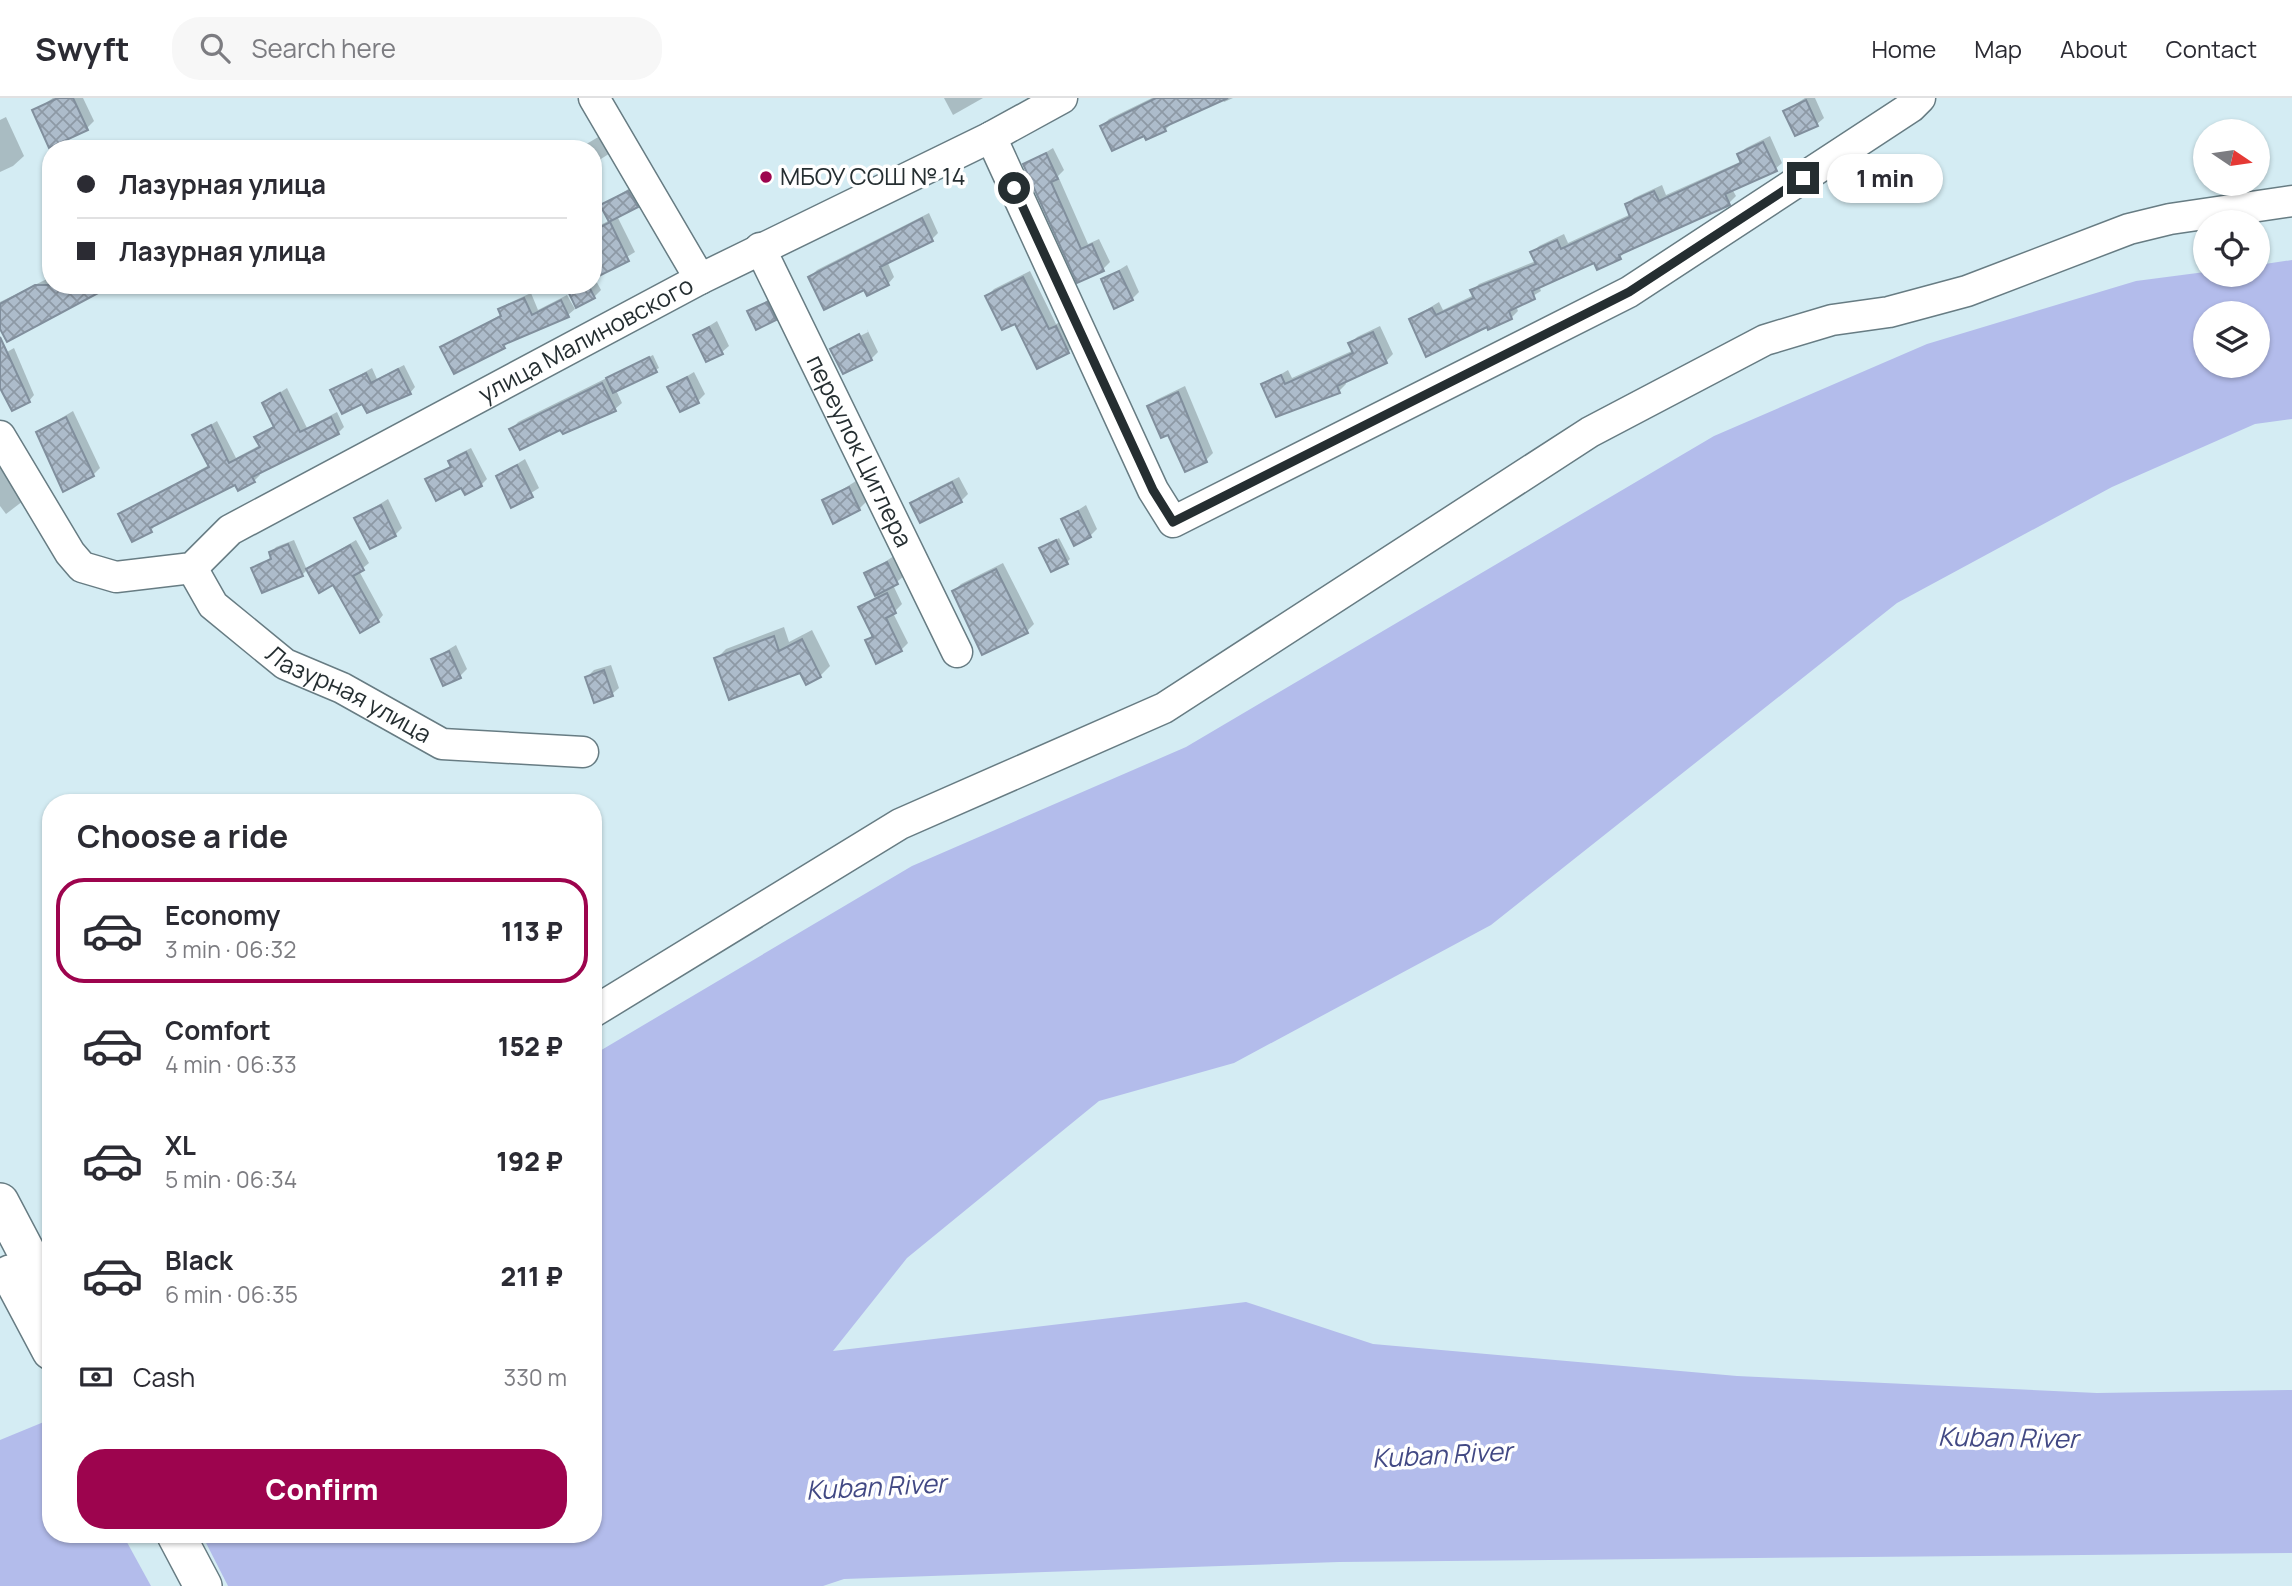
<!DOCTYPE html>
<meta charset="utf-8">
<style>
body{margin:0;font-family:Manrope,sans-serif;background:#f7f7f7;color:#2b2b33;height:100vh;display:flex;flex-direction:column;font-size:26px;white-space:nowrap}
*{box-sizing:border-box;margin:0}
p{font-size:23px;color:#7c7c81}
.icon{flex:none;width:38px;height:38px;fill:none;stroke:currentColor;stroke-width:2;stroke-linecap:round;stroke-linejoin:round}
.map{position:relative;flex:1;overflow:hidden}
.drawer{position:absolute;left:42px;top:696px;width:560px;height:749px;display:flex;flex-direction:column;background:#fff;border-radius:28px;box-shadow:0 2px 5px #0004}
.drawer>*{flex:none}
.banner{position:absolute;left:42px;top:42px;width:560px;height:154px;border-radius:28px;box-shadow:0 2px 5px #0004;display:grid;align-content:center;height:154px;padding:0 35px;background:#fff}
.needle{width:46px;rotate:103deg}
.tools{position:absolute;left:2193px;top:21px;display:grid;gap:14px}
.tools a{display:grid;place-items:center;width:77px;height:77px;border-radius:50%;background:#fff;box-shadow:0 2px 5px #0004;font-size:35px}
.end{position:absolute;width:32px;height:32px;margin:-16px;border:9px solid #252e31;background:#fff;box-shadow:0 0 0 4px #fff}
.from{border-radius:50%}
.bubble{position:absolute;height:49px;border-radius:24px;background:#fff;box-shadow:0 2px 5px #0004;font-size:23px;font-weight:800;line-height:49px;text-align:center}
.banner b{display:flex;align-items:center;gap:24px;height:66px;font-size:26px}
.banner b+b{border-top:2px solid #e1e1e2}
.banner i{width:18px;height:18px;background:#2b2b33}
ul{padding:0;list-style:none}
li{display:flex;align-items:center;gap:21px;height:105px;margin:0 14px 10px;padding:0 21px;border:4px solid transparent;border-radius:28px}
li div{flex:1}
li b{display:block;font-size:26px}
li em{font-style:normal;font-weight:800}
li.selected{border-color:#9d044e}
li>.icon{width:63px;height:63px;stroke-width:1.5}
h2{padding:0 35px;font-size:32px;line-height:84px}
.pay{display:flex;align-items:center;gap:18px;height:77px;padding:0 35px;font-size:26px}
.pay p{margin-inline-start:auto}
.action{display:flex;gap:14px;margin-top:auto;padding:14px 35px}
.action a{flex:1;height:80px;border-radius:28px;background:#9d044e;color:#fff;font-size:28px;font-weight:800;line-height:80px;text-align:center}
header{display:flex;align-items:center;gap:42px;box-sizing:border-box;height:98px;padding:0 35px;background:#fff;border-bottom:2px solid #e1e1e2}
header strong{font-size:33px}
nav{display:flex;gap:38px;margin-inline-start:auto;font-size:24px}
.search{width:490px;height:63px;background:#f7f7f7;display:flex;align-items:center;gap:18px;box-sizing:border-box;padding:0 24px;border-radius:28px;color:#7c7c81;font-size:26px}
.map>svg:first-child{display:block}
.water{fill:#b3bceb;fill-rule:evenodd}
.pier{fill:#d4ecf3}
.shadow{fill:#0003}
.building{fill:url(#building-cross-hatch);stroke:#818f9d;stroke-width:2}
.lines{fill:none;stroke-linecap:round;stroke-linejoin:round}
.minor-casing{stroke:#677c83;stroke-width:33}
.major-casing{stroke:#677c83;stroke-width:40}
.minor{stroke:#fff;stroke-width:30}
.major{stroke:#fff;stroke-width:37}
.route{stroke:#252e31;stroke-width:9}
.poi-dot{fill:#9d044e;stroke:#fff;stroke-width:2.5}
.labels{text-anchor:middle;stroke-width:7;stroke-linejoin:round;paint-order:stroke}
.poi-label{font-size:24px;fill:#252e31;stroke:#fff;text-anchor:start}
.street-label{font-size:24px;fill:#252e31;stroke:#fff}
.water-label{font-size:26px;font-style:italic;fill:#424984;stroke:#fff}
</style>
<header>
<strong>Swyft</strong>
<div class="search"><svg class="icon" aria-label="search" viewBox="0 0 24 24"><circle cx="10" cy="10" r="6"/><path d="M15 15l6 6"/></svg>Search here</div>
<nav><a>Home</a><a>Map</a><a>About</a><a>Contact</a></nav>
</header>
<div class="map">
<svg width="2292" height="1488" viewBox="0 0 2292 1488">
<defs>
<pattern id="building-cross-hatch" width="8" height="8" patternUnits="userSpaceOnUse" patternTransform="scale(1.75)"><rect width="8" height="8" fill="#adbccb"/><path d="M0 0l8 8M0 8l8-8" fill="none" stroke="#8d99a5"/></pattern>
</defs>
<rect width="100%" height="100%" fill="#d4ecf3"/>
<path class="water" d="M 2292,162 L 2292,321 L 2255,326 L 2112,389 L 1897,505 L 1491,827 L 1234,965 L 1099,1003 L 907,1160 L 833,1253 L 1246,1204 L 1373,1246 L 1737,1278 L 2097,1295 L 2292,1292 L 2292,1455 L 1339,1464 L 844,1481 L 823,1488 L 0,1488 L 0,1342 L 51,1321 L 51,1437 L 593,1437 L 593,957 L 912,768 L 1186,649 L 1714,338 L 1927,246 L 2136,183 L 2205,174 L 2205,177 L 2258,177 L 2258,167 ZM 2205,215 L 2258,215 L 2258,268 L 2205,268 Z"/>
<polygon class="pier" points="123,1437 202,1437 228,1488 151,1488"/>
<g class="shadow">
<polygon points="53,0 83,0 94,23 87,30 34,13"/>
<polygon points="944,0 983,0 953,17"/>
<polygon points="1152,0 1233,0 1224,4 1222,1 1172,25 1165,32 1145,36 1102,28 1109,21"/>
<polygon points="1805,0 1815,0 1824,20 1817,26 1785,13"/>
<polygon points="6,19 24,58 13,68 0,74 0,22"/>
<polygon points="605,35 615,52 593,66 593,51 578,51"/>
<polygon points="1770,38 1782,65 1775,71 1732,91 1736,98 1729,105 1627,152 1620,159 1595,162 1539,188 1541,193 1516,208 1518,213 1511,220 1488,227 1411,221 1439,204 1443,212 1474,197 1472,193 1479,186 1536,163 1532,155 1539,148 1564,136 1568,145 1631,116 1627,107 1634,100 1662,87 1666,97 1742,63 1739,56 1746,50"/>
<polygon points="1053,50 1064,72 1058,78 1088,146 1099,141 1110,164 1103,171 1078,183 1025,67"/>
<polygon points="635,87 643,101 617,118 635,154 594,179 601,192 594,199 567,187 593,187 593,131 610,122 602,107"/>
<polygon points="929,115 938,135 932,141 887,163 894,179 888,186 865,190 810,179 817,172"/>
<polygon points="1127,167 1139,194 1132,201 1103,182"/>
<polygon points="1030,173 1056,226 1063,223 1074,247 1068,254 1016,223 987,198 994,191"/>
<polygon points="51,179 51,187 0,227 0,204"/>
<polygon points="531,195 538,212 567,197 575,211 568,217 510,242 504,249 442,250 502,216 500,212 507,206"/>
<polygon points="774,198 782,214 775,221 749,214"/>
<polygon points="717,223 729,248 722,254 695,237"/>
<polygon points="1380,228 1393,256 1386,263 1344,282 1346,286 1339,293 1263,287 1288,272 1292,280 1354,252 1350,246 1357,239"/>
<polygon points="867,231 839,244 867,231 878,254 871,261 832,251 838,245 838,249 868,234"/>
<polygon points="14,250 34,297 29,303 0,286 0,258"/>
<polygon points="653,257 659,270 616,292 622,305 615,311 561,330 512,331 518,324"/>
<polygon points="404,267 415,289 410,295 363,303 332,293 372,270 377,281"/>
<polygon points="694,274 705,296 698,303 669,289"/>
<polygon points="1185,288 1213,355 1206,362 1169,335 1149,309 1156,302"/>
<polygon points="287,290 307,330 337,314 344,329 338,335 258,374 260,377 254,383 235,384 156,425 151,433 120,417 209,367 194,337 217,323 236,360 260,347 257,339 275,327 264,305"/>
<polygon points="73,313 100,370 93,377 38,334"/>
<polygon points="471,350 487,381 481,387 465,394 462,388 428,382 452,367 450,363 455,358"/>
<polygon points="525,361 539,390 512,407 498,378"/>
<polygon points="0,366 23,403 6,416 0,408"/>
<polygon points="959,379 968,396 961,403 912,406 919,399"/>
<polygon points="856,383 866,404 859,411 824,403"/>
<polygon points="388,401 402,430 395,437 357,420"/>
<polygon points="1086,407 1097,431 1090,438 1063,422"/>
<polygon points="1059,440 1070,461 1067,464 1041,450"/>
<polygon points="294,442 307,472 302,477 253,471 272,459 271,455 276,449"/>
<polygon points="356,442 369,465 359,473 383,517 378,523 334,485 308,471"/>
<polygon points="894,458 904,478 893,487 902,506 893,515 908,545 901,552 867,543 873,536 860,509 877,498 866,476"/>
<polygon points="1003,465 1034,526 1027,533 954,493 961,486"/>
<polygon points="784,529 789,544 812,532 830,568 820,578 716,561 726,551"/>
<polygon points="456,547 467,571 460,578 433,561"/>
<polygon points="611,567 619,590 612,596 587,579 594,572"/>
</g>
<g class="building">
<polygon points="58,0 73,0 88,32 49,50 32,12"/>
<polygon points="1156,0 1228,0 1164,29 1166,33 1146,42 1144,38 1112,53 1100,28"/>
<polygon points="1806,2 1818,28 1795,38 1783,13"/>
<polygon points="1763,44 1777,73 1725,96 1730,107 1619,157 1621,161 1597,172 1594,165 1532,193 1535,201 1509,213 1512,221 1488,232 1487,229 1426,259 1409,221 1432,210 1436,217 1474,200 1470,192 1536,166 1530,154 1557,142 1561,151 1630,119 1625,106 1654,93 1659,103 1741,65 1737,56"/>
<polygon points="1046,55 1058,81 1051,84 1081,151 1092,146 1104,173 1077,185 1023,66"/>
<polygon points="628,93 638,109 609,124 600,107"/>
<polygon points="922,120 933,143 880,169 889,187 867,198 864,192 824,212 808,179"/>
<polygon points="610,124 629,163 593,181 593,133"/>
<polygon points="1119,173 1133,202 1114,211 1101,181"/>
<polygon points="1023,179 1049,231 1056,228 1069,255 1037,271 1015,226 1002,232 985,198"/>
<polygon points="35,187 113,187 7,244 0,231 0,206"/>
<polygon points="565,187 588,187 595,200 576,210"/>
<polygon points="524,200 532,217 561,202 569,219 503,247 505,250 454,276 440,249 501,218 498,211"/>
<polygon points="767,204 776,222 756,232 747,213"/>
<polygon points="709,229 723,256 706,264 693,237"/>
<polygon points="1373,234 1387,265 1337,288 1340,295 1276,319 1261,286 1281,277 1285,286 1353,255 1348,245"/>
<polygon points="859,236 872,262 843,276 830,251"/>
<polygon points="0,239 30,304 12,313 0,290"/>
<polygon points="649,259 657,274 613,295 606,280"/>
<polygon points="398,271 411,296 367,315 362,306 342,316 330,292 366,275 371,285"/>
<polygon points="687,279 699,305 680,314 667,289"/>
<polygon points="602,285 616,313 563,336 560,332 520,352 509,331"/>
<polygon points="1178,294 1207,364 1185,374 1168,337 1161,340 1147,308"/>
<polygon points="280,295 300,334 331,319 339,336 252,379 255,384 238,393 235,387 150,430 152,434 132,444 118,416 209,369 192,337 211,327 229,365 260,349 254,339 274,329 262,305"/>
<polygon points="66,319 94,378 63,394 36,334"/>
<polygon points="466,354 482,388 465,397 461,390 436,403 425,381 451,369 448,363"/>
<polygon points="517,367 533,399 511,410 496,378"/>
<polygon points="952,384 962,404 920,425 910,405"/>
<polygon points="849,389 860,412 833,426 822,402"/>
<polygon points="381,407 396,438 370,451 354,420"/>
<polygon points="1078,413 1091,439 1074,448 1061,421"/>
<polygon points="1056,442 1068,466 1051,474 1039,450"/>
<polygon points="288,446 303,478 262,495 251,470 271,461 269,454"/>
<polygon points="350,447 364,472 353,478 379,524 360,535 333,487 319,495 306,471"/>
<polygon points="887,464 898,486 875,498 864,475"/>
<polygon points="996,471 1028,535 982,557 952,493"/>
<polygon points="887,495 896,515 886,520 902,553 876,566 865,542 873,539 858,509"/>
<polygon points="774,538 779,553 802,541 821,579 806,587 800,575 729,602 714,560"/>
<polygon points="449,553 461,580 443,588 431,561"/>
<polygon points="604,572 613,598 594,605 585,579"/>
</g>
<g class="lines">
<defs>
<g id="minor">
<polyline points="594,0 700,181"/>
<polyline points="991,39 1153,392 1173,424 1629,194 1911,9 1920,0"/>
<path id="s1" d="M 760,150 L 957,554"/>
<path id="s2" d="M 0,338 L 70,455 L 82,469 L 116,479 L 192,470 L 230,432 L 700,181 L 991,39 L 1062,0"/>
<path id="s3" d="M 192,470 L 213,507 L 285,566 L 342,590 L 442,646 L 583,654"/>
<polyline points="593,914 900,726 1164,610 1590,334 1765,242 1832,222 1889,214 1967,193 2129,131 2170,121 2292,103"/>
</g>
<g id="major">
<polyline points="0,1104 51,1201"/>
<polyline points="10,1176 51,1253"/>
<polyline points="176,1437 203,1488"/>
</g>
</defs>
<use href="#minor" class="minor-casing"/>
<use href="#major" class="major-casing"/>
<use href="#minor" class="minor"/>
<use href="#major" class="major"/>
</g>
<g class="lines">
<polyline class="route" points="1014,90 1153,392 1173,424 1629,194 1803,80"/>
</g>
<circle class="poi-dot" cx="766" cy="79" r="7"/>
<g class="labels">
<g class="poi-label">
<text x="780" y="87">МБОУ СОШ № 14</text>
</g>
<g class="street-label">
<text dy="8" stroke="none"><textPath href="#s2" startOffset="724">улица Малиновского</textPath></text>
<text dy="8" stroke="none"><textPath href="#s1" startOffset="226">переулок Циглера</textPath></text>
<text dy="8" stroke="none"><textPath href="#s3" startOffset="206">Лазурная улица</textPath></text>
</g>
<g class="water-label">
<text transform="translate(2008 1340) rotate(1)" y="9">Kuban River</text>
<text transform="translate(1442 1357) rotate(-3)" y="9">Kuban River</text>
<text transform="translate(876 1389) rotate(-3)" y="9">Kuban River</text>
</g>
</g>
</svg>
<div class="tools">
<a><svg class="needle" viewBox="-14 -14 28 28"><path d="M0-13l5 13h-10z" fill="#e53935"/><path d="M0 13l5-13h-10z" fill="#7c7c81"/></svg></a>
<a><svg class="icon" aria-label="locate" viewBox="0 0 24 24"><circle cx="12" cy="12" r="6"/><path d="M12 2v4M12 18v4M2 12h4M18 12h4"/></svg></a>
<a><svg class="icon" aria-label="layers" viewBox="0 0 24 24"><path d="M12 4l9 5-9 5-9-5zM3 14l9 5 9-5"/></svg></a>
</div>
<i class="end from" style="left:1014px;top:90px"></i>
<i class="end" style="left:1803px;top:80px"></i>
<div class="bubble" style="left:1827px;top:56px;width:116px">1 min</div>
<div class="banner">
<b><i class="from"></i>Лазурная улица</b>
<b><i></i>Лазурная улица</b>
</div>
<section class="drawer">
<h2>Choose a ride</h2>
<ul>
<li class="selected"><svg class="icon" aria-label="car" viewBox="0 0 24 24"><path d="M5 17H2v-5l4-1 3-4h7l3 4 3 1v5h-3M9 17h6M6 11h13"/><circle cx="7" cy="17" r="2"/><circle cx="17" cy="17" r="2"/></svg><div><b>Economy</b><p>3 min · 06:32</p></div><em>113 ₽</em></li>
<li><svg class="icon" aria-label="car" viewBox="0 0 24 24"><path d="M5 17H2v-5l4-1 3-4h7l3 4 3 1v5h-3M9 17h6M6 11h13"/><circle cx="7" cy="17" r="2"/><circle cx="17" cy="17" r="2"/></svg><div><b>Comfort</b><p>4 min · 06:33</p></div><em>152 ₽</em></li>
<li><svg class="icon" aria-label="car" viewBox="0 0 24 24"><path d="M5 17H2v-5l4-1 3-4h7l3 4 3 1v5h-3M9 17h6M6 11h13"/><circle cx="7" cy="17" r="2"/><circle cx="17" cy="17" r="2"/></svg><div><b>XL</b><p>5 min · 06:34</p></div><em>192 ₽</em></li>
<li><svg class="icon" aria-label="car" viewBox="0 0 24 24"><path d="M5 17H2v-5l4-1 3-4h7l3 4 3 1v5h-3M9 17h6M6 11h13"/><circle cx="7" cy="17" r="2"/><circle cx="17" cy="17" r="2"/></svg><div><b>Black</b><p>6 min · 06:35</p></div><em>211 ₽</em></li>
</ul>
<div class="pay"><svg class="icon" aria-label="cash" viewBox="0 0 24 24"><path d="M3 7h18v10H3z"/><circle cx="12" cy="12" r="2"/></svg>Cash<p>330 m</p></div>
<div class="action"><a>Confirm</a></div>
</section>
</div>
